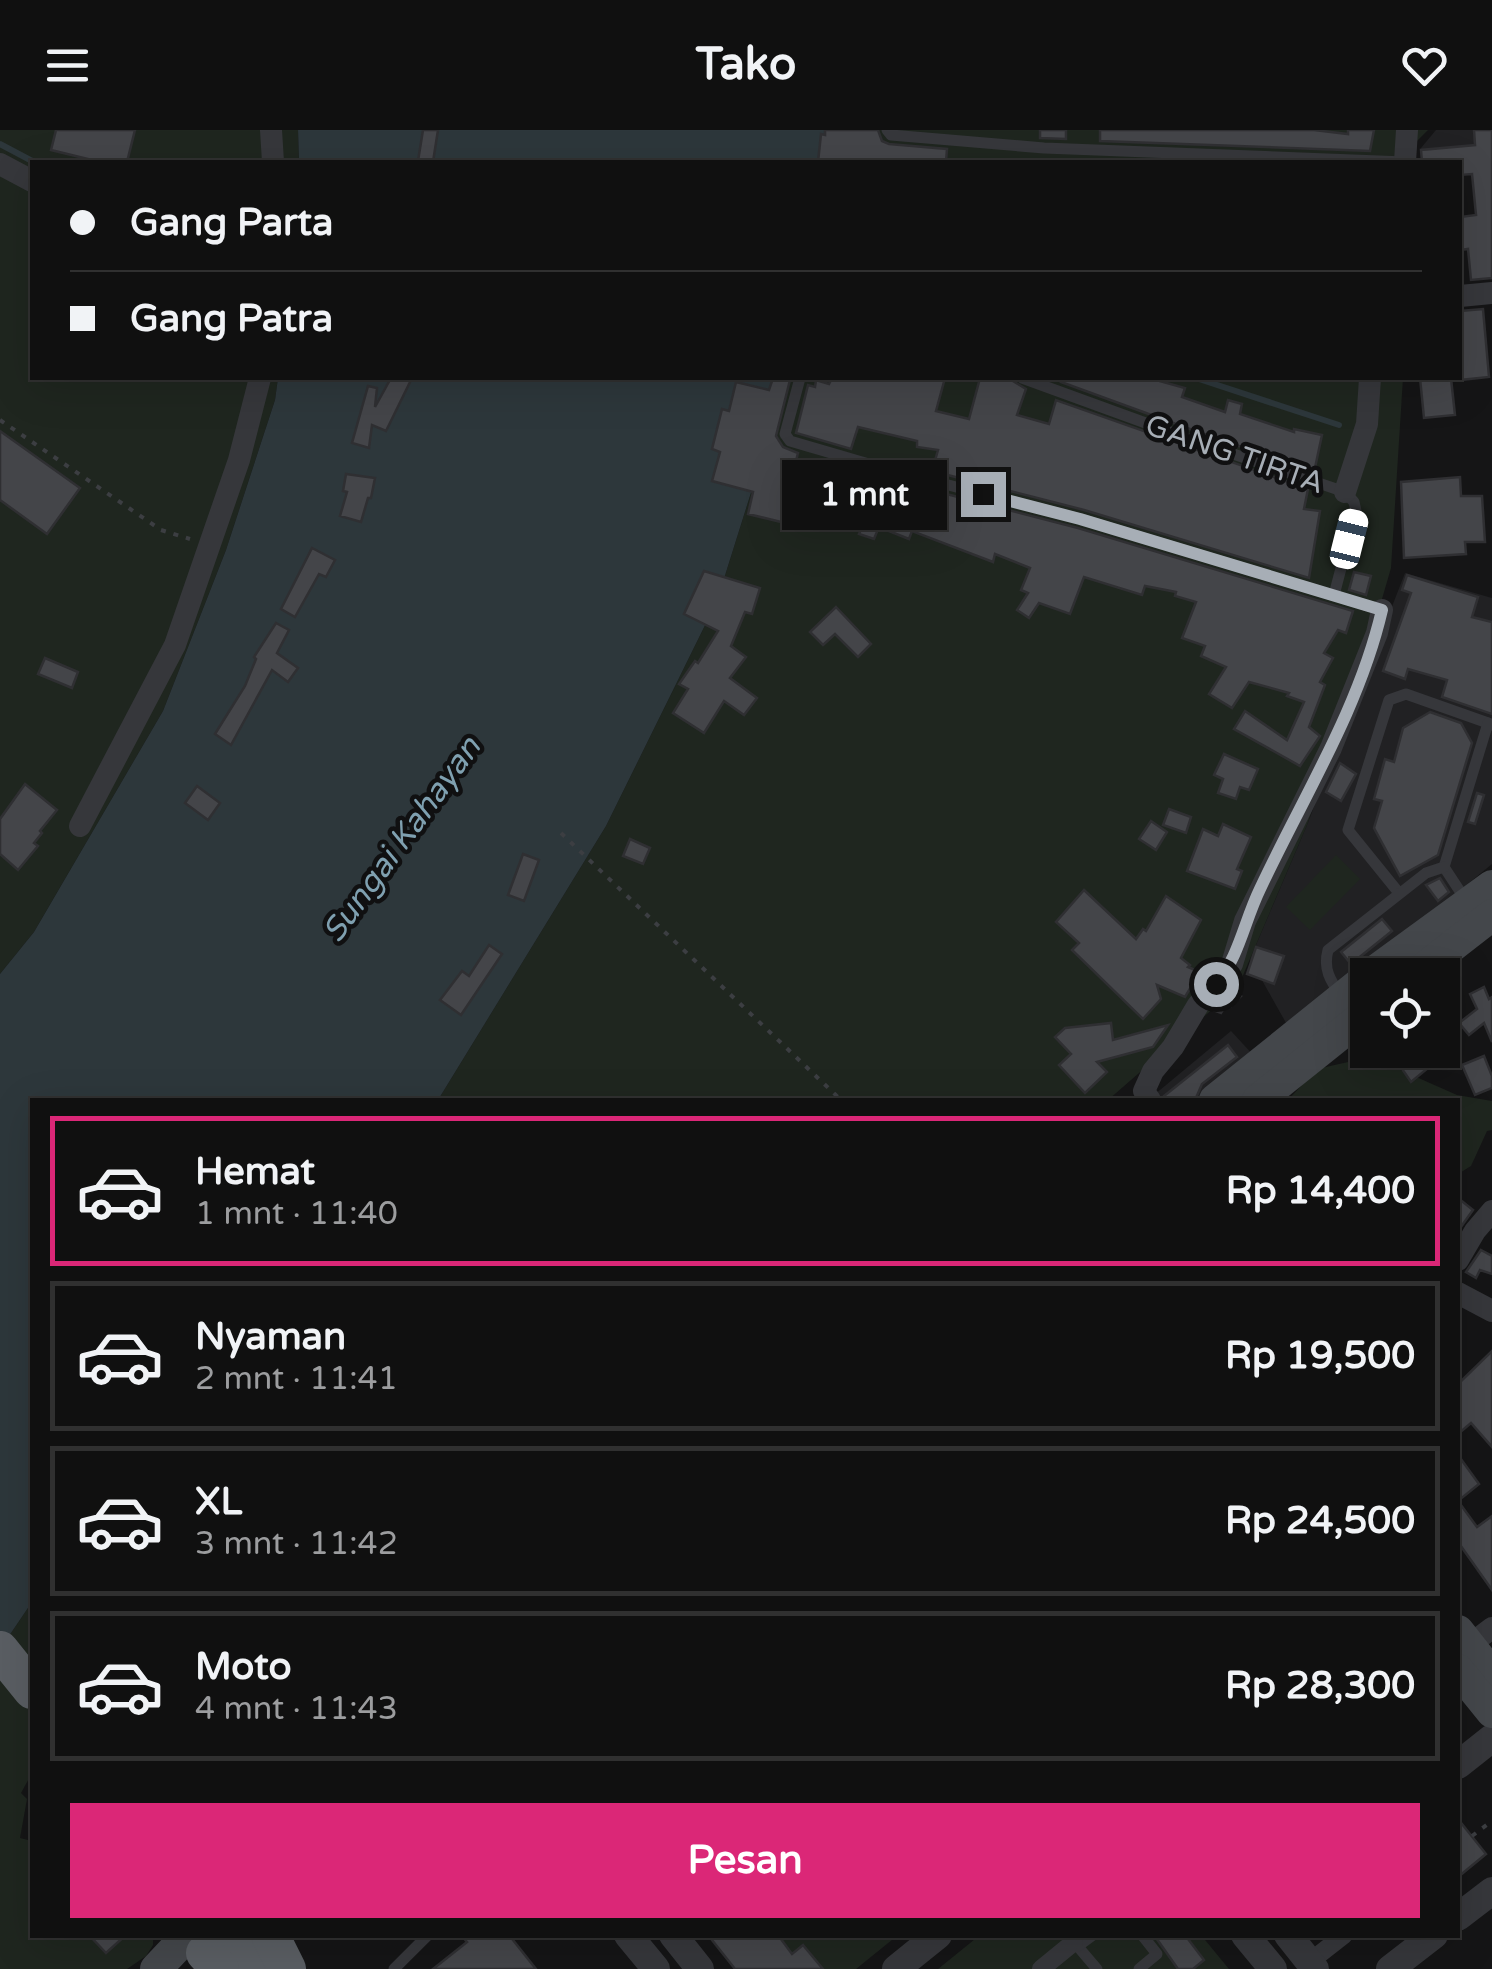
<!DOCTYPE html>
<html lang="id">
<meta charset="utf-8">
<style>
body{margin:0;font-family:"Varela Round",sans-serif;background:#191919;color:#f1f3f6;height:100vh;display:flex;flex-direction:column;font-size:38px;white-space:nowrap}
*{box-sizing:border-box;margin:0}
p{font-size:32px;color:#9c9d9f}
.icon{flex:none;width:55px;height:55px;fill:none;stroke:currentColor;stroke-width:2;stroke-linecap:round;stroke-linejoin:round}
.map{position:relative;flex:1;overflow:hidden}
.details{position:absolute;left:30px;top:968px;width:1430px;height:840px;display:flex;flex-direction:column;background:#101010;border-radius:0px;box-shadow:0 10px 40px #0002,0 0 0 2px #303030}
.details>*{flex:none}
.banner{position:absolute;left:30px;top:30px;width:1432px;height:220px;border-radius:0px;box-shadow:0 10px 40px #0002,0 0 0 2px #303030;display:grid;align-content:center;height:220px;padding:0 40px;background:#101010}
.tools{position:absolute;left:1350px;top:828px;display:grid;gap:20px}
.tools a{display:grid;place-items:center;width:110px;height:110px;border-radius:0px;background:#101010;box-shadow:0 10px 40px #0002,0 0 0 2px #303030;font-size:50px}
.end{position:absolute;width:45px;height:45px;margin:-22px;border:12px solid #a7aeb6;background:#111;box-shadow:0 0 0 5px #111}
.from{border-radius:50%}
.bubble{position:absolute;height:70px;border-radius:0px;background:#101010;box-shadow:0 10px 40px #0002,0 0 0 2px #303030;font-size:32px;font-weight:700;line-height:70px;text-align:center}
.car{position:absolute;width:30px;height:60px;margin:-30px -15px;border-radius:12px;box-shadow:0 0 8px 2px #0007;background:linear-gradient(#fff 24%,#345 0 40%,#fff 0 76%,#345 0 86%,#fff 0)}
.banner b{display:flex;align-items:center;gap:35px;height:95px;font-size:38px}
.banner b+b{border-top:2px solid #303030}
.banner i{width:25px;height:25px;background:#f1f3f6}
ul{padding:18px 0 0;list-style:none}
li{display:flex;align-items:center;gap:30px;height:150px;margin:0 20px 15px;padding:0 20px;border:5px solid #303030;border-radius:0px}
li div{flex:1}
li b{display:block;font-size:38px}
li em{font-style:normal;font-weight:700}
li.active{border-color:#db2777}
li>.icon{width:90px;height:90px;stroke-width:1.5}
.action{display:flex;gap:20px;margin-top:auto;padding:20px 40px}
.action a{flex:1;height:115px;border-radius:0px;background:#db2777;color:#fff;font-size:40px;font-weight:700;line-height:115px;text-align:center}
header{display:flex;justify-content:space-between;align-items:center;height:130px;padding:0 40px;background:#101010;font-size:45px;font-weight:700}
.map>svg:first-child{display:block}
.built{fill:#212123}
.green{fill:#1f261f}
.water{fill:#2d373b}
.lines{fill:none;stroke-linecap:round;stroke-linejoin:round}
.stream{stroke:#2d373b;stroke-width:6}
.building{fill:#444549;stroke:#2f2f32;stroke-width:2.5}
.path{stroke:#3c3e42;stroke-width:4;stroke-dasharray:5 8;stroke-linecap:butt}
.service{stroke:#36373b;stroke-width:11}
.pedestrian{stroke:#36373b;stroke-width:18}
.minor{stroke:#36373b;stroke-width:22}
.tertiary{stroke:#36373b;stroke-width:28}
.secondary{stroke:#44474b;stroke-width:32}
.trunk{stroke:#5a5e63;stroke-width:38}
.route{stroke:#a7aeb6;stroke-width:12}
.labels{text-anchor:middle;stroke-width:9;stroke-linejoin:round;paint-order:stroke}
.street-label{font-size:30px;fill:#a7aeb6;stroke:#101011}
.water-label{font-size:32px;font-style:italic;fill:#7fa0b0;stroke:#101011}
</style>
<header><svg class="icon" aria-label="menu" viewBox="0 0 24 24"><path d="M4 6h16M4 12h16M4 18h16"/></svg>Tako<svg class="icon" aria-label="heart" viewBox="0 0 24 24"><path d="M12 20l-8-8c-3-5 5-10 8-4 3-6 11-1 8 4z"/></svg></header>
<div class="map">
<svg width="1492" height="1839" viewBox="0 0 1492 1839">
<rect width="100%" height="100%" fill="#151516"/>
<g class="built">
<polygon points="1436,0 1492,0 1460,32 1426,32 1422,31 1421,18"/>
<polygon points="1405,443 1492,468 1492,734 1290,900 1250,829 1307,695"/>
<polygon points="1231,901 1255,927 1201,970 1148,970"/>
</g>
<g class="green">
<polygon points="0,0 298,0 299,32 32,32 32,248 278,248 275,270 226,420 163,581 34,802 0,844"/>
<polygon points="830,0 1428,0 1417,11 1415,32 827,32"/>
<polygon points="787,248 1403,248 1391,438 1346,593 1332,620 1307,695 1238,857 1108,970 438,970 606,696 717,471"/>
<polygon points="1336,725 1360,749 1310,800 1286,777"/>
<polygon points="1362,923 1457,965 1492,971 1492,1000 1487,1001 1471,1036 1458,1044 1458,970 1288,970 1317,939 1348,932"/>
<polygon points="32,1472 32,1643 21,1663 27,1669 20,1708 32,1711 32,1805 153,1805 153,1815 146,1826 127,1839 0,1839 0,1506 9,1506"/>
<polygon points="786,1805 898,1805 856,1839 816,1839 819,1834 804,1815 792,1824 781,1809"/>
<polygon points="980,1805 1201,1805 1229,1839 938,1839"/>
</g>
<g class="water">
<polygon points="298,0 830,0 830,3 827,32 299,32"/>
<polygon points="278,248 787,248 717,471 606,696 438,970 32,970 32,1472 9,1506 0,1506 0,844 34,802 163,581 226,420 275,270"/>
</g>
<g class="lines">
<g class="stream">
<polyline points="0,14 34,32"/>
<polyline points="1196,248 1339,295"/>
</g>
</g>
<g class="building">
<polygon points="56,0 135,0 127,32 100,32 51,20"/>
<polygon points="423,0 438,0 433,32 418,31"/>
<polygon points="825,0 878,0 882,11 889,14 947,19 946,32 818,32 821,4 825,5"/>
<polygon points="1040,0 1066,0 1066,9 1040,8"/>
<polygon points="1100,0 1314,0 1348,4 1348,0 1374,0 1370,21 1100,11"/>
<polygon points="1474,0 1492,0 1492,148 1471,150 1468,119 1460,120 1460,87 1476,85 1472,44 1460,45 1460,32 1422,32 1421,20 1475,15"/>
<polygon points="1483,179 1489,247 1460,250 1460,181"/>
<polygon points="391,248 412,248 386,301 372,295 369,318 352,313 368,256 377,258 375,277"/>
<polygon points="773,248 790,250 776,306 783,317 798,323 781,392 748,384 753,362 712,351 720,322 712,319 722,279 729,281 736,252 769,260"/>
<polygon points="832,248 945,248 936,281 969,289 980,248 1008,248 1026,259 1017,285 1049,294 1056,270 1308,359 1304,379 1320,381 1309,448 1084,380 932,341 938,320 917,317 917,311 858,297 851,319 796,303 808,255 815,257 816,250 829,254"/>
<polygon points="1063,248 1149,248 1185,258 1182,267 1225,282 1228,270 1242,274 1240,284 1294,302 1294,299 1322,305 1315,338 1312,341 1198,302 1061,252"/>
<polygon points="1420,248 1451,248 1455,285 1424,288"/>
<polygon points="0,301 80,358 47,404 0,370"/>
<polygon points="826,331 842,336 827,377 811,371"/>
<polygon points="346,344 375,348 371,368 368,368 361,392 340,386 347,362 343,361"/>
<polygon points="1460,347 1461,366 1482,366 1485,412 1465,412 1466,424 1404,428 1401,352"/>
<polygon points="884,350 903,358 904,353 1078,398 1353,481 1346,503 1338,500 1324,523 1333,528 1320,552 1325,555 1309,597 1320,606 1300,636 1234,599 1245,581 1287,610 1304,572 1287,566 1289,563 1249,552 1232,578 1209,564 1226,537 1201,526 1205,516 1182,508 1196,472 1175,466 1176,462 1145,456 1142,465 1084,447 1070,484 1039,473 1029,488 1017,480 1028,463 1021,460 1030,438 995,424 993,432 912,401 909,409 879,397 874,409 859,404"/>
<polygon points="312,418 335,430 326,447 319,444 295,487 281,479"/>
<polygon points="704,441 760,458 752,484 745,482 731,516 746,527 730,548 757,568 744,585 724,571 704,603 673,583 688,559 679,554 695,531 698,533 718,501 684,484"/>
<polygon points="1354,442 1371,446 1366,465 1349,460"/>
<polygon points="1407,445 1478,467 1472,487 1492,492 1492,584 1442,567 1447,550 1408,539 1405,549 1383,541 1411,463 1402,460"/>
<polygon points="836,477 871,514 858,527 835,504 823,515 810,502"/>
<polygon points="276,493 289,500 277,523 298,538 288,552 272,540 231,615 215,604 245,556 256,529 254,527"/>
<polygon points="45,528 78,542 72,558 38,544"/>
<polygon points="1430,582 1461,593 1472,613 1438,725 1400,746 1374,698 1382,671 1374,669 1385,629 1394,632 1403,598"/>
<polygon points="1224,624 1258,639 1249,660 1240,657 1236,669 1218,663 1223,649 1214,645"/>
<polygon points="1340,633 1356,644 1341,671 1326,662"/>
<polygon points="25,654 57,680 40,701 42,703 34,713 38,716 18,740 0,724 0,689"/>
<polygon points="197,656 220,673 208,690 185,673"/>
<polygon points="1477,663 1484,665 1475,694 1468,692"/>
<polygon points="1169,679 1191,687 1186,703 1163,695"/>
<polygon points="1151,691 1167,702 1156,720 1139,709"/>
<polygon points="1223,694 1251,707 1237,739 1242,741 1235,759 1187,741 1203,699 1218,706"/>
<polygon points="630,709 650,718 643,734 623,726"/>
<polygon points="523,724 539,730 524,771 508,765"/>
<polygon points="1440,748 1449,762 1438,771 1426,755"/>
<polygon points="1084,760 1136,809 1143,799 1146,801 1166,766 1201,790 1181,828 1190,835 1188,837 1200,842 1185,867 1157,855 1161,869 1143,889 1072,820 1079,813 1056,792"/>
<polygon points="1382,789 1392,801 1351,834 1341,822"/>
<polygon points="489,815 502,824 461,885 440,870 462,841 469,846"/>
<polygon points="1256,817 1284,826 1274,854 1247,844"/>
<polygon points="1484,857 1489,869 1492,867 1492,912 1484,893 1469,905 1459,893 1477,879 1470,864"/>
<polygon points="1232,858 1241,866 1231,876 1227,873 1221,883 1213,880"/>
<polygon points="1111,893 1113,910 1168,895 1153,917 1097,932 1107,942 1085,963 1059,935 1071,924 1055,907 1065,898"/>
<polygon points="1228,915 1237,927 1202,954 1196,968 1165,970 1164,966"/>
<polygon points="1389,920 1450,920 1411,952"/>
<polygon points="1484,926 1492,946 1492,958 1475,965 1462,935"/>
<polygon points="1458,1068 1473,1080 1458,1101"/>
<polygon points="1481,1120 1492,1126 1492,1144 1480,1140 1476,1148 1466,1142"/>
<polygon points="1492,1221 1492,1317 1471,1293 1458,1304 1458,1254"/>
<polygon points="1458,1325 1479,1354 1458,1371"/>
<polygon points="1458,1371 1477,1397 1492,1386 1492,1460 1458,1412"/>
<polygon points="1458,1689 1486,1724 1458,1747"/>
<polygon points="89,1805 126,1805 106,1823"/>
<polygon points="461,1805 509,1805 536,1839 433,1839 467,1812"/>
<polygon points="708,1805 778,1805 792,1824 803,1815 823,1839 735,1839"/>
<polygon points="1154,1805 1185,1805 1204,1830 1193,1839 1178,1839"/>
</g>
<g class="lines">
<g class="path">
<polyline points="0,290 161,400 190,409"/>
<polyline points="561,703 841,970"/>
<polyline points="1472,1706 1492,1691"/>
</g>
<g class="service">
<polyline points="887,0 891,5 1044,18 1405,32"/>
<polyline points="800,248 785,304 790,311 886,339 1081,389 1382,480"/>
<polyline points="1022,248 1195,311 1345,362 1354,372 1356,381 1334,465"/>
<polyline points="1399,763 1348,700 1389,570 1406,564 1488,593"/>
<polyline points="1467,772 1444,737 1488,593 1492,595"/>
<path d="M 1341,866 C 1330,850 1323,839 1328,820 L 1426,743 L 1444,737"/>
<polyline points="1068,1805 1097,1839"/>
<polyline points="1078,1816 1093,1805"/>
<polyline points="394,1839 428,1805"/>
<polyline points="1139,1839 1157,1824 1142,1805"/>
</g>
<g class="pedestrian">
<polyline points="1321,1823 1344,1805"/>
<polyline points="1041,1839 1074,1812"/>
</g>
<g class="minor">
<polyline points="271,0 273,32"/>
<polyline points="1405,32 1407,0"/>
<polyline points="0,34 32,51"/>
<polyline points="1460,166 1492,163"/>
<polyline points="1345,362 1367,294 1370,248"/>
<polyline points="80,696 175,515 239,330 260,248"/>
<polyline points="1150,970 1144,961 1153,941 1173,917 1198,875 1232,834 1245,791 1331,618 1377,503 1382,480"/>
<polyline points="1458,1130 1475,1101 1492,1081"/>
<polyline points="1458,1163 1492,1181"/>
<polyline points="1459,1523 1492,1498"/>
</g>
<g class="tertiary">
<polyline points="1458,1635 1492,1608"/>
<polyline points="1458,1787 1492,1761"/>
<polyline points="628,1805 656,1839"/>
<polyline points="673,1805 700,1839"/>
<polyline points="1245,1805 1273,1839"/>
<polyline points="1288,1805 1315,1839"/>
<polyline points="896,1839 938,1805"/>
<polyline points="1390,1839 1434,1805"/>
</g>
<g class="secondary">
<polyline points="1370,845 1492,756"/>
<polyline points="1415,845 1492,785"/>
<polyline points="1215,970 1368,847"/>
<polyline points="1258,970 1368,882"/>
<polyline points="1458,1501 1492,1544"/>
<polyline points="1458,1540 1492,1582"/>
<polyline points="156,1839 188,1805"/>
</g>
<g class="trunk">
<polyline points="0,1520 32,1560"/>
<polyline points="232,1805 259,1839"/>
<polyline points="270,1805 287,1839"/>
<polyline points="205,1823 220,1839"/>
</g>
</g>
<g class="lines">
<path class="route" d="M 983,364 L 1080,389 L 1382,480 C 1359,579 1303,667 1260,759 C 1244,792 1239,827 1216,854"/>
</g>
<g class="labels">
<g class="street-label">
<text transform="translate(1235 324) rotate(19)" y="10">GANG TIRTA</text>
</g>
<g class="water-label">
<text transform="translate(401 709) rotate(-54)" y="11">Sungai Kahayan</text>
</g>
</g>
</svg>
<div class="tools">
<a><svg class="icon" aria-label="locate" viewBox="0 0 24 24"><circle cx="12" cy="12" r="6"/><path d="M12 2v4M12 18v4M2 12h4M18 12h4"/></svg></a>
</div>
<i class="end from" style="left:1216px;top:854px"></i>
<i class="end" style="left:983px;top:364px"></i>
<div class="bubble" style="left:782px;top:330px;width:165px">1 mnt</div>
<i class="car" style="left:1349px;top:409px;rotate:14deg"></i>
<div class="banner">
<b><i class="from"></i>Gang Parta</b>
<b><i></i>Gang Patra</b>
</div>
<section class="details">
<ul>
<li class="active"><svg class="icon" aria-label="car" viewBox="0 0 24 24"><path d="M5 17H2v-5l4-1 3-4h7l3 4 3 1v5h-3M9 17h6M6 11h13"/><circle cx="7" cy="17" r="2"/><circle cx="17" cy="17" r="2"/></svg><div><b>Hemat</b><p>1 mnt · 11:40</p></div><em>Rp 14,400</em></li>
<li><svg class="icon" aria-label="car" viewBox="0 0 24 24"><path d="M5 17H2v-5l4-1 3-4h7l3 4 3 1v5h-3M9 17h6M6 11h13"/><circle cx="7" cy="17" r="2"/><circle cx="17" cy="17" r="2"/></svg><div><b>Nyaman</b><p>2 mnt · 11:41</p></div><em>Rp 19,500</em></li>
<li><svg class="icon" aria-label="car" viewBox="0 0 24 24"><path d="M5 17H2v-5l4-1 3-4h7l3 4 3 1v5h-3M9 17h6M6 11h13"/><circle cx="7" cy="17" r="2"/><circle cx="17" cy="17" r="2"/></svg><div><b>XL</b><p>3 mnt · 11:42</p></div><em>Rp 24,500</em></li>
<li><svg class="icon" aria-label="car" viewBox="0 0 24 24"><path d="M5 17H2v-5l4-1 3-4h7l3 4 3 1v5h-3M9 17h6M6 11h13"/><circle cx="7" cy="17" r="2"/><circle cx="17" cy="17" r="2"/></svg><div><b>Moto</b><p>4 mnt · 11:43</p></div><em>Rp 28,300</em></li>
</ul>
<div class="action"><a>Pesan</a></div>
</section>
</div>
